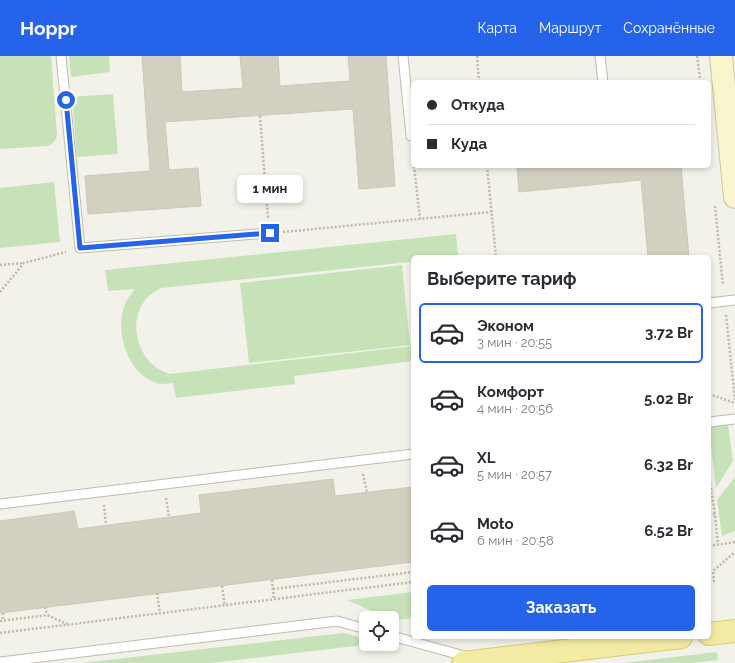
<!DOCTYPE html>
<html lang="ru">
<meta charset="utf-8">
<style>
body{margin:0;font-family:Raleway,sans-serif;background:#f2f2f3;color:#2b2b33;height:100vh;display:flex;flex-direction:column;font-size:15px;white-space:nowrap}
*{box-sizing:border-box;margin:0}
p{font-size:13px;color:#7c7c81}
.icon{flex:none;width:22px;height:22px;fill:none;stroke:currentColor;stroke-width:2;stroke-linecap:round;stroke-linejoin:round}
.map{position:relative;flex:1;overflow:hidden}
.drawer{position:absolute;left:411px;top:199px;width:300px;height:384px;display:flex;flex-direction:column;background:#fff;border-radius:6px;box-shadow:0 2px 6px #0003}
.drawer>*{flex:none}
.guide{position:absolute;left:411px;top:24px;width:300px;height:88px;border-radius:6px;box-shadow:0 2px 6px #0003;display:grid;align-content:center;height:88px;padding:0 16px;background:#fff}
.buttons{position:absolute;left:359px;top:555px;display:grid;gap:8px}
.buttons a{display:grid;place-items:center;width:40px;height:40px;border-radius:6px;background:#fff;box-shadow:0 2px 6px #0003;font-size:20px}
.end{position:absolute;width:18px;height:18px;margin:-9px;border:5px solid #2563eb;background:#fff;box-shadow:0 0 0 2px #fff}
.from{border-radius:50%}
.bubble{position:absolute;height:28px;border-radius:6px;background:#fff;box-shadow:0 2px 6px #0003;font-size:13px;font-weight:700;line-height:28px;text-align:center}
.guide b{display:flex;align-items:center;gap:14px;height:38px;font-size:15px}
.guide b+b{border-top:1px solid #e1e1e2}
.guide i{width:10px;height:10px;background:#2b2b33}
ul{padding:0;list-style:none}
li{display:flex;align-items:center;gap:12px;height:60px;margin:0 8px 6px;padding:0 8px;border:2px solid transparent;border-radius:6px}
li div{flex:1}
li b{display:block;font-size:15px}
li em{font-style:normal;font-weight:700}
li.on{border-color:#2563eb}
li>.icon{width:36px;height:36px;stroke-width:1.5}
h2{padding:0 16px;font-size:18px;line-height:48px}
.button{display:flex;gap:8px;margin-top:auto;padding:8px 16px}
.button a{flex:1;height:46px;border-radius:6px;background:#2563eb;color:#fff;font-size:16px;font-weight:700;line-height:46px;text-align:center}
header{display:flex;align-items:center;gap:24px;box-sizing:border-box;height:56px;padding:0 20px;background:#2563eb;color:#fff}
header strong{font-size:19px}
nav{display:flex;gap:22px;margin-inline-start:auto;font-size:14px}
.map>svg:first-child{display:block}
.green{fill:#c7e2b8}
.building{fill:#d3cfc1;stroke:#cdc8b5}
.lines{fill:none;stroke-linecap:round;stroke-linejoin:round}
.lane-casing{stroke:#bebbad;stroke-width:11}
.secondary-casing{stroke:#cac69d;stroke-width:24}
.primary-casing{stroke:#d7cb74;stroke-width:24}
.path{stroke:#beb9a0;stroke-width:2.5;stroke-dasharray:2 2;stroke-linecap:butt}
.lane{stroke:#fff;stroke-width:9}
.secondary{stroke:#f9f6ce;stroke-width:22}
.primary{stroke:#f3eba3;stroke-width:22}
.route{stroke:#2563eb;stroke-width:5}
</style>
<header>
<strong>Hoppr</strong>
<nav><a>Карта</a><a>Маршрут</a><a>Сохранённые</a></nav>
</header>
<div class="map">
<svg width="735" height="607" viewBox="0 0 735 607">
<rect width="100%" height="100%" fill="#f3f2ea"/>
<g class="green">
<path d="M 0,0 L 51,0 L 57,79 C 55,85 54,88 47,90 L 0,93 Z"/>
<polygon points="69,0 109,0 110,16 71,21"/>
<polygon points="113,38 118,98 77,101 72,41"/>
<polygon points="54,126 60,186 0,192 0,132"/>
<path d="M 456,178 L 458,199 L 445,201 L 413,201 L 413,207 L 410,206 L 161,232 C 156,235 150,238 146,243 C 130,262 135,292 152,308 C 157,313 163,315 169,318 L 413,290 L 413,305 L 294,320 L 295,328 L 176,342 L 173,327 C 168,327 162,329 157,327 C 129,319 116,280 123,254 C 125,245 130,240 135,233 L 108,235 L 105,214 Z"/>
<polygon points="402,209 410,289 249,307 240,227"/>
<polygon points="728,368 733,405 716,432 709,372"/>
<polygon points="735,421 735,475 722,480 717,444"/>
<polygon points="413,536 413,562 392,564 392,562 387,562 347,544"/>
<polygon points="344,577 366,583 366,588 372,588 211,607 81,607"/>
<polygon points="717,596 718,604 692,607 623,607"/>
</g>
<g class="building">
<polygon points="142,0 180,0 182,36 243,32 240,0 278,0 280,30 350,25 348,0 386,0 395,130 359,133 353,53 165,66 169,114 198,112 201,150 88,158 85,120 150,115"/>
<polygon points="517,110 681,110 689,201 648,201 641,124 519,136"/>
<polygon points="333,423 335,440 413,431 413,506 0,557 0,465 74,455 78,473 201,457 199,439"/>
</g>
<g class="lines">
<defs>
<g id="lane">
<polyline points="61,0 80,192 270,177"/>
<polyline points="403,0 411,80 413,80"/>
<polyline points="600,0 603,26"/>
<polyline points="709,247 735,244"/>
<polyline points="709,366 735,363"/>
<polyline points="0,448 413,398"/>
<polyline points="392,580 468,601"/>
<polyline points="0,606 337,565 366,573"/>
</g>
<polyline id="secondary" points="721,0 735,141"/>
<g id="primary">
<polyline points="709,578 735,575"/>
<polyline points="463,607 681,581"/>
</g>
</defs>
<use href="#lane" class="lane-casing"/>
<use href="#secondary" class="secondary-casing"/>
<use href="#primary" class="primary-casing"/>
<g class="path">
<polyline points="477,0 479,26"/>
<polyline points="697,0 700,22"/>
<polyline points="260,60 268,163"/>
<polyline points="412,95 413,100"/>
<polyline points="414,110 420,163"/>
<polyline points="487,110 496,201"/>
<polyline points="715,150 723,230"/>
<polyline points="283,176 491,156"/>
<polyline points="0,209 24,207"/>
<polyline points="0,236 24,207 66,196"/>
<polyline points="726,259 735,344"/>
<polyline points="709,338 735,347"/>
<polyline points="363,418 367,437"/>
<polyline points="709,420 715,458"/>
<polyline points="166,442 169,461"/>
<polyline points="104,449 106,469"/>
<polyline points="709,458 715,458 718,488"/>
<polyline points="709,490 735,486"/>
<polyline points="272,524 274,543"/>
<polyline points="709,525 714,525 713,515 735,496"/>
<polyline points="222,530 225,550"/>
<polyline points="273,533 413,516"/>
<polyline points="157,537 160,557"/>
<polyline points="45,551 47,559"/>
<polyline points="3,557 3,564"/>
<polyline points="0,565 47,559 67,568"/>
<polyline points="0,577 413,526"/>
</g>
<use href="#lane" class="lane"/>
<use href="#secondary" class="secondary"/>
<use href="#primary" class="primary"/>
</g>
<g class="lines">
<polyline class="route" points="66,44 80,192 270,177"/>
</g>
</svg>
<div class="buttons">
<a><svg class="icon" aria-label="locate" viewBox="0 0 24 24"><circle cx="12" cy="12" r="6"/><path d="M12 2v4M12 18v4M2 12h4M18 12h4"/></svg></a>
</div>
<i class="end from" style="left:66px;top:44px"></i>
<i class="end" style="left:270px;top:177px"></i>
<div class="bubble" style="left:237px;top:119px;width:66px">1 мин</div>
<div class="guide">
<b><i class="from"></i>Откуда</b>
<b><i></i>Куда</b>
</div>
<section class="drawer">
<h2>Выберите тариф</h2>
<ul>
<li class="on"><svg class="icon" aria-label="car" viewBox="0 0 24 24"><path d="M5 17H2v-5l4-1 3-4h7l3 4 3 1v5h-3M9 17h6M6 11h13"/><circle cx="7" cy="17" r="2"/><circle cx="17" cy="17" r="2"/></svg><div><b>Эконом</b><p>3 мин · 20:55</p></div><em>3.72 Br</em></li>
<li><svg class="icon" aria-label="car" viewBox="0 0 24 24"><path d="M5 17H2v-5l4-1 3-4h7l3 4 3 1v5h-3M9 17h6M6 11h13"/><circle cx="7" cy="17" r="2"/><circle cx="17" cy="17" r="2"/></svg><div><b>Комфорт</b><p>4 мин · 20:56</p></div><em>5.02 Br</em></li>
<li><svg class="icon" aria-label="car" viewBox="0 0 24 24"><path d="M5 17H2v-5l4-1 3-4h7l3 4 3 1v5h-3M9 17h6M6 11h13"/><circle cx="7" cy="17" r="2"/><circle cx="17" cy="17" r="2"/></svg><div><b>XL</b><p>5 мин · 20:57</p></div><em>6.32 Br</em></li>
<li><svg class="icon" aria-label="car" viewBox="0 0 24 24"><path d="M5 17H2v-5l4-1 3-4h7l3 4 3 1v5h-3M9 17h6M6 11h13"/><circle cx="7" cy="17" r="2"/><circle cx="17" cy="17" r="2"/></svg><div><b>Moto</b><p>6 мин · 20:58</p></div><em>6.52 Br</em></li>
</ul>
<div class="button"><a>Заказать</a></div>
</section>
</div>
